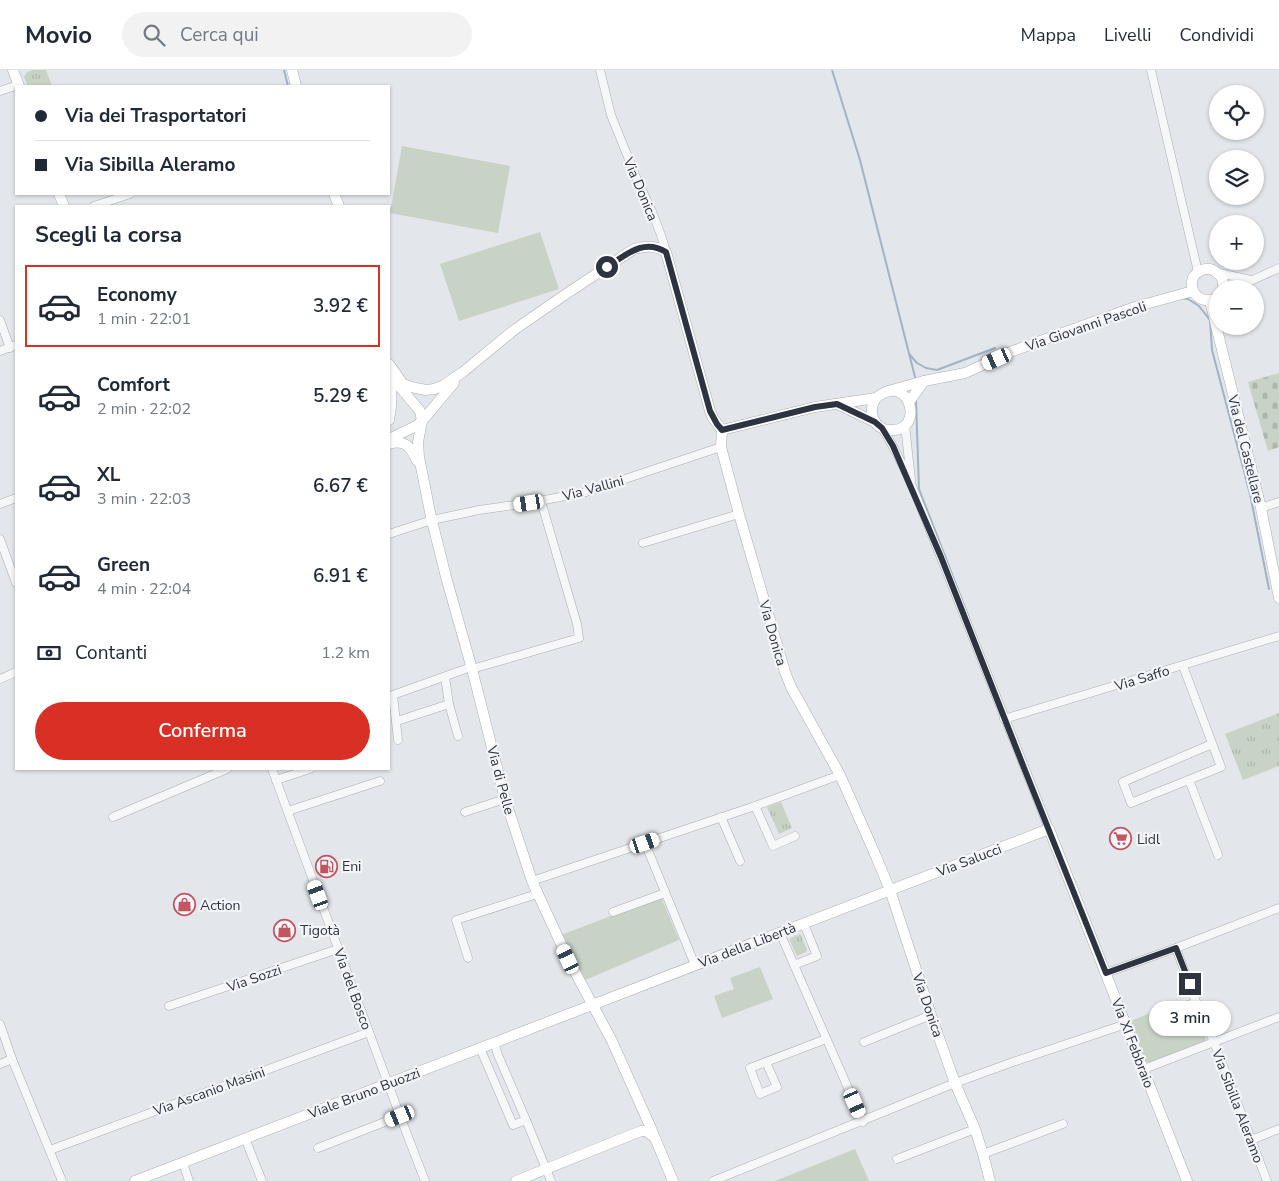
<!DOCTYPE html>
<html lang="it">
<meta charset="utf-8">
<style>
body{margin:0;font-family:"Nunito Sans",sans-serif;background:#f2f2f3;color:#1f2937;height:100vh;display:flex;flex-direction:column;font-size:19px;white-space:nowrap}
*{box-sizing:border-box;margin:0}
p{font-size:16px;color:#747a83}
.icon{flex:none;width:28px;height:28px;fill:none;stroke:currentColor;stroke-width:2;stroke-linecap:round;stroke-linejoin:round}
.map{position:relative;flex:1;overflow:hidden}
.sheet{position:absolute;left:15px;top:135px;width:375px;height:565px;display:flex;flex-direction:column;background:#fff;border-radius:0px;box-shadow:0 1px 4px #0004}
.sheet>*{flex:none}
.guide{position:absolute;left:15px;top:15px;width:375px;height:110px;border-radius:0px;box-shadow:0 1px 4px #0004;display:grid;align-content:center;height:110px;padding:0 20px;background:#fff}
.buttons{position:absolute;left:1209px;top:15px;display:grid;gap:10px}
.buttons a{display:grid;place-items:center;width:55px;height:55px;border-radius:50%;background:#fff;box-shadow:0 1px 4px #0004;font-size:25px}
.end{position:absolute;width:22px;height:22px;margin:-11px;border:6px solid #2d3341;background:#fff;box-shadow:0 0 0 2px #fff}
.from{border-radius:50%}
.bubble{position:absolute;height:35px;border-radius:18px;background:#fff;box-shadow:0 1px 4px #0004;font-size:16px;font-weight:600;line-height:35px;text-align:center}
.car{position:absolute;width:15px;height:30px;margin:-15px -8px;border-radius:6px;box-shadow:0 0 4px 1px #0007;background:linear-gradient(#fff 24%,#345 0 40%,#fff 0 76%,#345 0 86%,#fff 0)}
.guide b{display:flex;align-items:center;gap:18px;height:48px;font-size:19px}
.guide b+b{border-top:1px solid #e0e1e3}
.guide i{width:12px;height:12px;background:#1f2937}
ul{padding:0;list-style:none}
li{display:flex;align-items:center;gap:15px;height:82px;margin:0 10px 8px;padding:0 10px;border:2px solid transparent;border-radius:0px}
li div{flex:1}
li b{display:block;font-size:19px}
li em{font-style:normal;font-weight:600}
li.active{border-color:#d93025}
li>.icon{width:45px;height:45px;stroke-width:1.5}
h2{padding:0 20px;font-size:22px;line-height:60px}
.pay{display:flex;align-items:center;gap:12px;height:55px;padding:0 20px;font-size:19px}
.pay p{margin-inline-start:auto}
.primary-button{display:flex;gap:10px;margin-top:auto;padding:10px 20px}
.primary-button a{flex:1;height:58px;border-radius:30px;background:#d93025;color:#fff;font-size:20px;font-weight:600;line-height:58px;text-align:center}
header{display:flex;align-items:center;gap:30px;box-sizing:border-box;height:70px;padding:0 25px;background:#fff;border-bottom:1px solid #e0e1e3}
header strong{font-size:24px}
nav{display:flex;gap:28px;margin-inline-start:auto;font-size:18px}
.search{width:350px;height:45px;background:#f2f2f3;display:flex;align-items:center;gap:12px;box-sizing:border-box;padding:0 18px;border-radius:28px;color:#747a83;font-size:19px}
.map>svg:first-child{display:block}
.green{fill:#c8d3c5}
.cemetery{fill:url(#cemetery-stones)}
.park{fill:url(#park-tufts)}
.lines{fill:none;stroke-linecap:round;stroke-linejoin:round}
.stream{stroke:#a2b2c7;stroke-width:2}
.street-casing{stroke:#a9adb4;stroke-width:9}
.secondary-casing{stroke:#a9adb4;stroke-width:11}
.street{stroke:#f6f7f9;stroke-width:8}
.secondary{stroke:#fff;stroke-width:10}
.route{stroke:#2d3341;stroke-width:6}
.labels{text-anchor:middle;stroke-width:4.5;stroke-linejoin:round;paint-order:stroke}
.street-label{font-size:14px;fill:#2d3341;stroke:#f3f5f8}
.poi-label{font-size:14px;fill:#2d3341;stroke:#f3f5f8;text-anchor:start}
</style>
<header>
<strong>Movio</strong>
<div class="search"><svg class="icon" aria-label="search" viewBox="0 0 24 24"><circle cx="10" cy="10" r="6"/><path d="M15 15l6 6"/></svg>Cerca qui</div>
<nav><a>Mappa</a><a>Livelli</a><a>Condividi</a></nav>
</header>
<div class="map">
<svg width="1279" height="1111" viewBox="0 0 1279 1111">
<defs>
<pattern id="cemetery-stones" width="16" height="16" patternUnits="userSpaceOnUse" patternTransform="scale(1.25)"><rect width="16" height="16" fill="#c8d3c5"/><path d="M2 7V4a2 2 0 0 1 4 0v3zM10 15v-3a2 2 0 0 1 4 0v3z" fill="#acb6aa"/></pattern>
<pattern id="park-tufts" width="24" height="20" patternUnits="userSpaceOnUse" patternTransform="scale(1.25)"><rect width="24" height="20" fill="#c8d3c5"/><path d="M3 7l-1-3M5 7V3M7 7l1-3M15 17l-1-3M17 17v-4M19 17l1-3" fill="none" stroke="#acb6aa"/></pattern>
</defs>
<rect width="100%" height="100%" fill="#e3e6ea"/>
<g class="green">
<polygon points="402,76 510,96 498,163 390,143"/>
<polygon points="540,162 559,219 459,251 440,194"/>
<polygon points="661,827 679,870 583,911 561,865"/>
<polygon points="760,897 773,929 722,948 714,926 734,919 730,908"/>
<polygon points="1194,938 1206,968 1205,971 1149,993 1146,991 1131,951 1150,943 1155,954"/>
<polygon points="855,1079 869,1111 775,1111"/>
</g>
<polygon class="cemetery" points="1279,303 1279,377 1268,381 1248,312"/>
<g class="park">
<polygon points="33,0 46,0 52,16 28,16 24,7 27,2"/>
<polygon points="1279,643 1279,696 1243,710 1225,664"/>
<polygon points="781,732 792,758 779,764 767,737"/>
<polygon points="800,864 801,865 807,880 806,882 797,886 789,869"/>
</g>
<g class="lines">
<g class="stream">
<polyline points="284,0 288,16"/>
<polyline points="832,0 860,90 915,307"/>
<polyline points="1182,228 1188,229 1199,236 1210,250 1212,280 1250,424 1269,519"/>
<polyline points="910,285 917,293 926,298 937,300 995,278"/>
<polyline points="916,330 919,419 969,548"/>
</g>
<defs>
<g id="street">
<polyline points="600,0 611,45 638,112 651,139 661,165 666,182"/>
<polyline points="1151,0 1198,202"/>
<polyline points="0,21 18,15"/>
<polyline points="94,136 130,124"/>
<polyline points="1219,203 1251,210"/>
<polyline points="1233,219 1279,198"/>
<polyline points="0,250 10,278"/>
<polyline points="0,281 16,275"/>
<polyline points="905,355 911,410"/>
<path d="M 882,358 C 907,397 922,442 940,485 C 977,576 1012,668 1049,759"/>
<polyline points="0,434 16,428"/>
<polyline points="1261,438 1279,432"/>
<polyline points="389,464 432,450 479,440 529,433 586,422 721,377"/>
<polyline points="0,469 16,513"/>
<polyline points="643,473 739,444"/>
<polyline points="1183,596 1221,697 1131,733 1123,712 1212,674"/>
<polyline points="472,599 579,568 577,554 541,431"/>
<polyline points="0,609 16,602"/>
<polyline points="449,634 458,666"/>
<polyline points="1004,649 1279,566"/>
<polyline points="397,651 449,634 445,607"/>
<polyline points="398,670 393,625 471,597"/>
<polyline points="272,699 400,1046 425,1111"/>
<polyline points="276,710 310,699"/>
<polyline points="1189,710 1218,785"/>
<polyline points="755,736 773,776 795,766"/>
<polyline points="288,741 380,711"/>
<polyline points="465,742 505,729"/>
<polyline points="113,747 227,699"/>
<polyline points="721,747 740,791"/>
<polyline points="645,773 695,895"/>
<polyline points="532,811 755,736 840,705"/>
<polyline points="613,842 665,823"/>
<polyline points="780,863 863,1052"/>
<polyline points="1176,878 1196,932 1214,972 1267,1111"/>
<polyline points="468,888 456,850 537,824"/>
<polyline points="794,895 817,886 804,854"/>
<polyline points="1106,903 1176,878 1279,838"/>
<polyline points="169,936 338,879"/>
<polyline points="1154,949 1196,932"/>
<polyline points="0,954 12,989 62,1111"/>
<polyline points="864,972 931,945"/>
<polyline points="480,978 513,1055 526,1050 498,985 494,972"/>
<polyline points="766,992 777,1017 760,1024 750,998 826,969"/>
<polyline points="0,994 12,989"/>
<polyline points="1144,999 1279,947"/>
<polyline points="526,1050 551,1111"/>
<polyline points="245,1068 262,1111"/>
<polyline points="1251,1070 1279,1059"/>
<polyline points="318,1078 400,1046"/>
<polyline points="50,1080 369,962"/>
<polyline points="983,1084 1063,1054"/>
<polyline points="897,1089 975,1059"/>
<polyline points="183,1093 189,1111"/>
<polyline points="713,1111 955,1013 1013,992 1126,954"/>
</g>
<g id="secondary">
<polyline points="13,0 19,16"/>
<polyline points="292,0 296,16"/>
<polyline points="59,124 64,136"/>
<polyline points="334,124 339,136"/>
<path d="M 1218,227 C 1195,240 1181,208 1202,200 C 1207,198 1212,199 1216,202 C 1222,206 1224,212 1223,219"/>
<polyline points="1210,231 1261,438 1279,528"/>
<path d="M 389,294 L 403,314 L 411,317 L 426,320 L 434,319 L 442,316 L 463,302 L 514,260 L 566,224 L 634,179 C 646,176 655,175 666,182 L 710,341 L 713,348 L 722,360 L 721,377 L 739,444 L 785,602 L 791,617 L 840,705 L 875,784 L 890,820 L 931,945 L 955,1013 L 975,1059 L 983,1084 L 990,1111"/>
<polyline points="396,311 399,316 420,341 422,351 418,372 419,387 431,447 446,507 472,599 505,729 532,811 568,889 612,971 650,1056 673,1111"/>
<polyline points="888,321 924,311 965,303 1013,281 1135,237 1193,221"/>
<polyline points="909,332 924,311"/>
<polyline points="837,334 875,352"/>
<path d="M 389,350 C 392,335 392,319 390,305"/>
<path d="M 722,360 L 815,337 L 876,328 C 911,300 926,364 889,360 C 872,358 868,340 876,328"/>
<polyline points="389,369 416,356 422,351 454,313"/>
<path d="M 389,374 C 405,369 411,377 417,391"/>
<polyline points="135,1111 1049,759 1187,1111"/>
<polyline points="516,1111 641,1061 646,1061 654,1067"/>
</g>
</defs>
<use href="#street" class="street-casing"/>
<use href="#secondary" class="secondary-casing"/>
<use href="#street" class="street"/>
<use href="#secondary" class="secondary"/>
</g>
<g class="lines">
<path class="route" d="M 607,197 C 626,185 643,168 666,182 L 710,341 L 717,354 L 722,360 L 815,337 L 837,334 L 875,352 L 882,358 L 893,376 L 941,487 L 1024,698 L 1106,903 L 1176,878 L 1190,914"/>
</g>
<defs>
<symbol id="supermarket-ring" viewBox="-11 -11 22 22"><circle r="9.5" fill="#f3f5f8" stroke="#c35561" stroke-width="1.5"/><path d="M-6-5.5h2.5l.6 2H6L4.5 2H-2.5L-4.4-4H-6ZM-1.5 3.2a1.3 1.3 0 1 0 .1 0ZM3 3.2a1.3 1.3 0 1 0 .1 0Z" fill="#c35561"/></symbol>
<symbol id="fuel-ring" viewBox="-11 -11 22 22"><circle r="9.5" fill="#f3f5f8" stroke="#c35561" stroke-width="1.5"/><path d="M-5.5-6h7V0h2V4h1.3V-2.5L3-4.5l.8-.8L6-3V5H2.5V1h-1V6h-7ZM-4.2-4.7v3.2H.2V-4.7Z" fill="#c35561"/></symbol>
<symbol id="shop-ring" viewBox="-11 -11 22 22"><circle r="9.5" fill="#f3f5f8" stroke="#c35561" stroke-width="1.5"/><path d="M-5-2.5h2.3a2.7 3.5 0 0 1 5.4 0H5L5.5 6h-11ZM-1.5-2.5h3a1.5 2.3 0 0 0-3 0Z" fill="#c35561"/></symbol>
</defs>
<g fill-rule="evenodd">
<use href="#supermarket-ring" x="1108" y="756" width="25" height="25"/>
<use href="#fuel-ring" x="314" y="784" width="25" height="25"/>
<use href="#shop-ring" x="172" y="822" width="25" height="25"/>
<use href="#shop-ring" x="272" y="848" width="25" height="25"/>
</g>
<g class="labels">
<g class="street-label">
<text transform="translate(641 119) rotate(67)" y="5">Via Donica</text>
<text transform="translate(1086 256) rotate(-19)" y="5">Via Giovanni Pascoli</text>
<text transform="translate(1246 379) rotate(76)" y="5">Via del Castellare</text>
<text transform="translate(593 418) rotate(-15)" y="5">Via Vallini</text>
<text transform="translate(773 563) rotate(74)" y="5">Via Donica</text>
<text transform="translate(1142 608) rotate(-17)" y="5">Via Saffo</text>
<text transform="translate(501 710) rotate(75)" y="5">Via di Pelle</text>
<text transform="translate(969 790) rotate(-21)" y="5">Via Salucci</text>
<text transform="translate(747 875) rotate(-21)" y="5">Via della Libertà</text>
<text transform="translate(254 908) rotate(-19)" y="5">Via Sozzi</text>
<text transform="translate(353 919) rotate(70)" y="5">Via del Bosco</text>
<text transform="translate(928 935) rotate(71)" y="5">Via Donica</text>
<text transform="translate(1133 973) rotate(69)" y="5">Via XI Febbraio</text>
<text transform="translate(209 1021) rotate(-20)" y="5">Via Ascanio Masini</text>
<text transform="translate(364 1023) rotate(-21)" y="5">Viale Bruno Buozzi</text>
<text transform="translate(1238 1036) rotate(69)" y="5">Via Sibilla Aleramo</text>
</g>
<g class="poi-label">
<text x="1137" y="774">Lidl</text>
<text x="342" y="801">Eni</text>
<text x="200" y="840">Action</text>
<text x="300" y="865">Tigotà</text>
</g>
</g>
</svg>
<div class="buttons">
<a><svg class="icon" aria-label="locate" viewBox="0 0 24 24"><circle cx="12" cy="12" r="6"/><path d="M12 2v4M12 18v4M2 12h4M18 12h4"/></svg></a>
<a><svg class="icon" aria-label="layers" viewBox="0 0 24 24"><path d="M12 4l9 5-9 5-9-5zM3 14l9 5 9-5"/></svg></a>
<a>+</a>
<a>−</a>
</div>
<i class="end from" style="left:607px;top:197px"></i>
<i class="end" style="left:1190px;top:914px"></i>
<div class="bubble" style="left:1149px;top:931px;width:82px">3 min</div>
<i class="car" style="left:997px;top:289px;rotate:246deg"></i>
<i class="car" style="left:529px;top:433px;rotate:261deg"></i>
<i class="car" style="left:645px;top:773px;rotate:71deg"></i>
<i class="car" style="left:318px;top:825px;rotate:340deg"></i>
<i class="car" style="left:568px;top:889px;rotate:335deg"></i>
<i class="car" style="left:855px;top:1033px;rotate:156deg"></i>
<i class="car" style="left:400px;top:1046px;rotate:248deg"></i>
<div class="guide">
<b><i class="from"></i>Via dei Trasportatori</b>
<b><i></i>Via Sibilla Aleramo</b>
</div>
<section class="sheet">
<h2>Scegli la corsa</h2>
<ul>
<li class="active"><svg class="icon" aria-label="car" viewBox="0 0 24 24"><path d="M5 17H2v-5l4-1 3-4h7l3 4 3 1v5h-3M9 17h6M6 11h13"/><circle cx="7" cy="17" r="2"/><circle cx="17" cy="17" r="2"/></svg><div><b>Economy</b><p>1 min · 22:01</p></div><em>3.92 €</em></li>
<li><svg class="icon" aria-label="car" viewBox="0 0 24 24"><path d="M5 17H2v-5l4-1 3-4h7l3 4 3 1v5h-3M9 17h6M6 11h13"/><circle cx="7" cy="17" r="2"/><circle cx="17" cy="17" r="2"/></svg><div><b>Comfort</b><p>2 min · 22:02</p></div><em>5.29 €</em></li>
<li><svg class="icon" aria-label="car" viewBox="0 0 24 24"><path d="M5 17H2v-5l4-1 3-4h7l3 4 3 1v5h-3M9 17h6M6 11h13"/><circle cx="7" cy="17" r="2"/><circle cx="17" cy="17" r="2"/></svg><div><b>XL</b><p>3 min · 22:03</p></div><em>6.67 €</em></li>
<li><svg class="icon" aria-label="car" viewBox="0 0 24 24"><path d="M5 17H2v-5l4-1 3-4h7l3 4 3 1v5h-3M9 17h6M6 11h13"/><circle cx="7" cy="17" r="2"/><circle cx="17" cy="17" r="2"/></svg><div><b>Green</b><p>4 min · 22:04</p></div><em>6.91 €</em></li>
</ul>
<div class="pay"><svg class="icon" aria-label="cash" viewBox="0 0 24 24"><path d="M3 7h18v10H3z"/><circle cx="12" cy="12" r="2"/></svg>Contanti<p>1.2 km</p></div>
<div class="primary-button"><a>Conferma</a></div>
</section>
</div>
